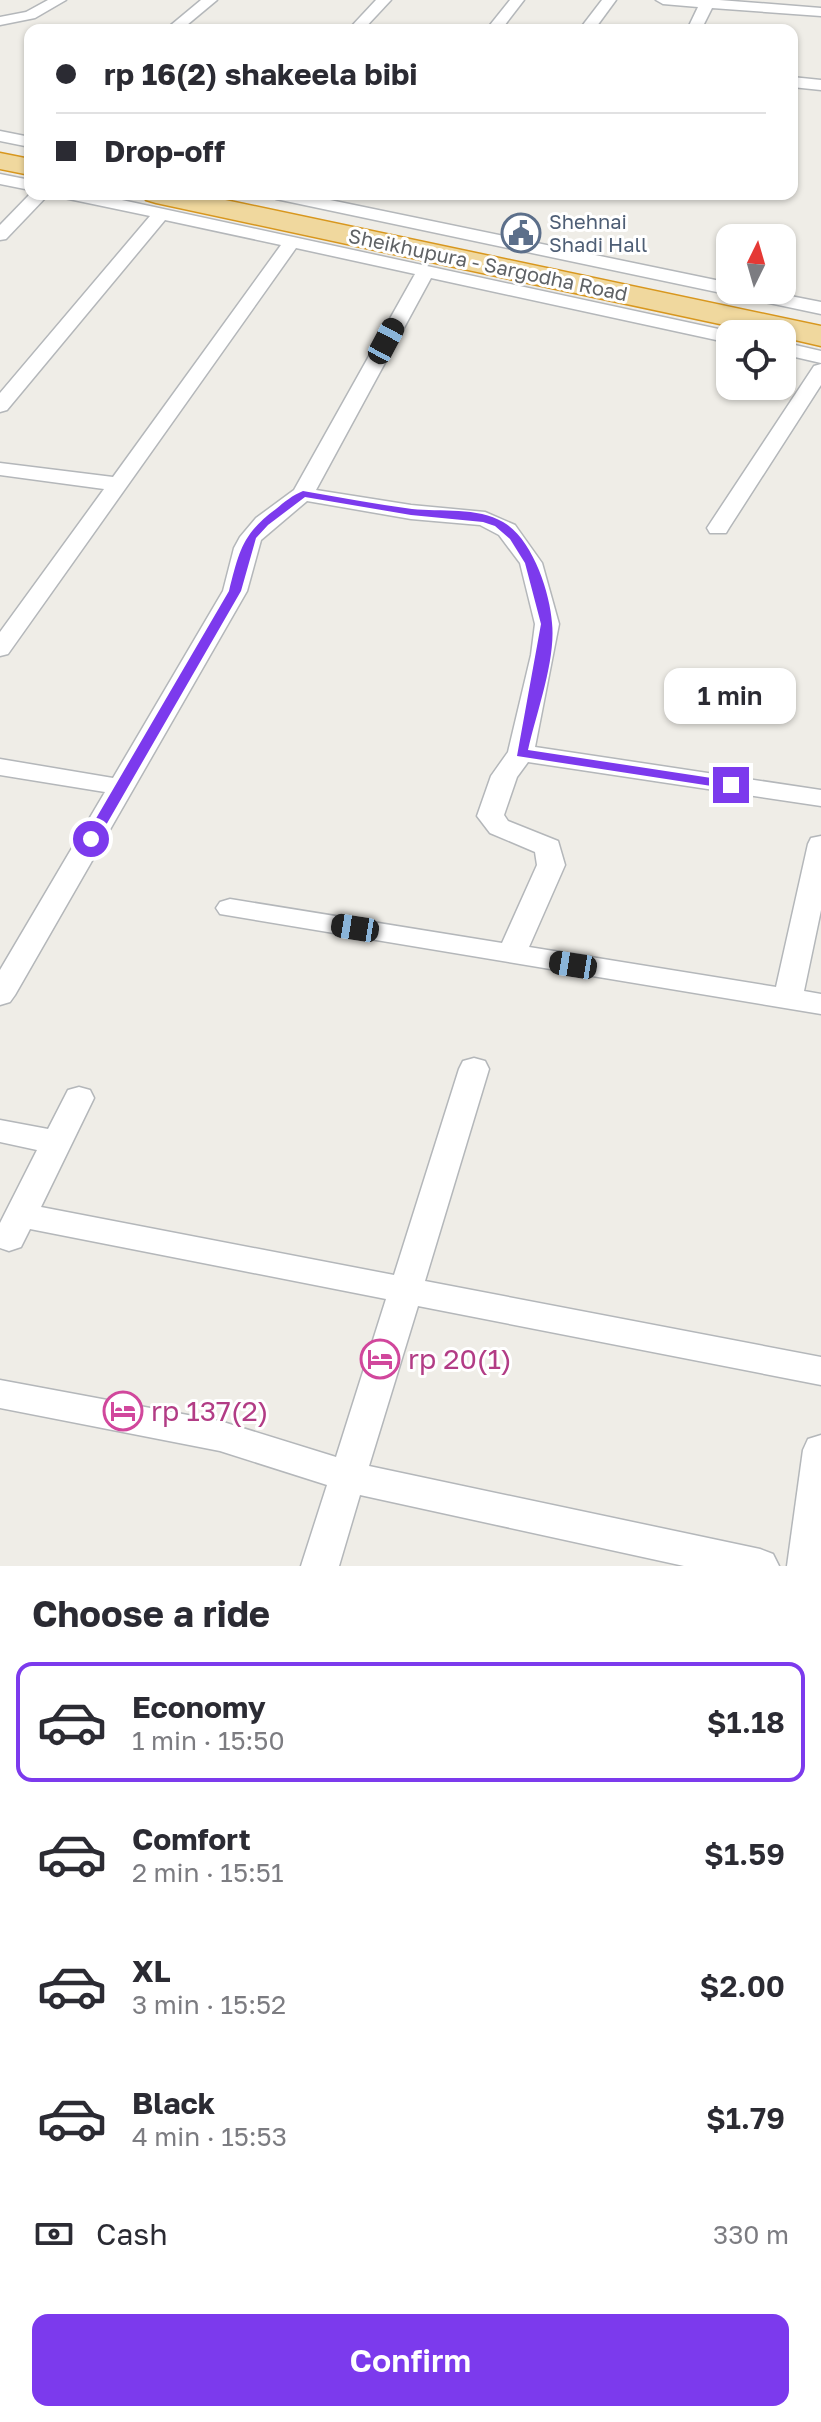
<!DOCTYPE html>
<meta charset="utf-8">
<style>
body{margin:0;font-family:"Golos Text",sans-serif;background:#f2f2f3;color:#2b2b33;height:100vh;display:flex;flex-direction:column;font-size:30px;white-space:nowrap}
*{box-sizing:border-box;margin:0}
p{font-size:26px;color:#7c7c81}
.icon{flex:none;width:44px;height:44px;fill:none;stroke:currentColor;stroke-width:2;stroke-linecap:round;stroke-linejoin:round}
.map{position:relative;height:1566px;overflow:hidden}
.drawer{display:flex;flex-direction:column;background:#fff;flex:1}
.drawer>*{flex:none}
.banner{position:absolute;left:24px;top:24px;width:774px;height:176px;border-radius:16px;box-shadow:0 2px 6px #0004;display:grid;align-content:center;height:176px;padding:0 32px;background:#fff}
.needle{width:52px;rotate:5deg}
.buttons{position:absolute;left:716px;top:224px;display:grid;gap:16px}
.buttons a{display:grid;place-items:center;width:80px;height:80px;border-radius:16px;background:#fff;box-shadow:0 2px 6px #0004;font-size:40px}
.end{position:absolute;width:36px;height:36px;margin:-18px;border:10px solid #7c3aed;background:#fff;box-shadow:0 0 0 4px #fff}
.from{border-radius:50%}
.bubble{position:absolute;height:56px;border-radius:16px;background:#fff;box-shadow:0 2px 6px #0004;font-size:26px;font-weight:600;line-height:56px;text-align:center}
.car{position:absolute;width:24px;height:48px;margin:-24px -12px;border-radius:10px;box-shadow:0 0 6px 2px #0007;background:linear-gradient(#222 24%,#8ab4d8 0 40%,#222 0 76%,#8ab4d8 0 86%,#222 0)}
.banner b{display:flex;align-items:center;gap:28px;height:76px;font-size:30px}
.banner b+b{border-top:2px solid #e1e1e2}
.banner i{width:20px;height:20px;background:#2b2b33}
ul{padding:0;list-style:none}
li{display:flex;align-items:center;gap:24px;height:120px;margin:0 16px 12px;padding:0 16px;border:4px solid transparent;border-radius:16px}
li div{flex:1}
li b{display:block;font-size:30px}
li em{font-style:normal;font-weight:600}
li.selected{border-color:#7c3aed}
li>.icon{width:72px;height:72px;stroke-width:1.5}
h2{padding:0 32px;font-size:36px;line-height:96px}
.pay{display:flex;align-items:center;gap:20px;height:88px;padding:0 32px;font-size:30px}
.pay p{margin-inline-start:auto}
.cta{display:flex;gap:16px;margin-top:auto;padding:16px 32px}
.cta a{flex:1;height:92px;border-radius:16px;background:#7c3aed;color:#fff;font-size:32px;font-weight:600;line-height:92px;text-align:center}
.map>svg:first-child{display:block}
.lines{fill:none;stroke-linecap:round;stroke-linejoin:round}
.street-casing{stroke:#b4b7ba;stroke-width:3}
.highway-casing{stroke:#d8971e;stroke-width:3}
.street{fill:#fff;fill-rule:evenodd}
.highway{fill:#f0d89e;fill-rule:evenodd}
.route{fill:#7c3aed}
.labels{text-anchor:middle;stroke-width:6;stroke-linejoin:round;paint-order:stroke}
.far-service-label{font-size:20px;fill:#4e5e75;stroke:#fff;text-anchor:start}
.far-street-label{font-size:20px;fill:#5f6265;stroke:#fff}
.near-hotel-label{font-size:28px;fill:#b23c85;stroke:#fff;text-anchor:start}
</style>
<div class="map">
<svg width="821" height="1566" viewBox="0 0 821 1566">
<rect width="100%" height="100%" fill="#efede7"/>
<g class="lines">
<defs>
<g id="street">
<polygon points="48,0 66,0 35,18 0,25 0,17 26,12"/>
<polygon points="201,0 217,0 181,30 165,30"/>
<polygon points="376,0 391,0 363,30 348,30"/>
<polygon points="510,0 524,0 501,30 486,30"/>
<polygon points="602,0 616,0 594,30 579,30"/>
<polygon points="656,0 719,0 821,8 821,16 712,8 701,30 687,30 698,7 663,4"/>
<polygon points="792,77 821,80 821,90 792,87"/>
<polygon points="0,131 30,137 30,147 0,141"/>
<polygon points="0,174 30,180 30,190 0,184"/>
<polygon points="30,194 49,194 6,239 0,240 0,225"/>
<polygon points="61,194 94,194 737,333 730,334 730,343 431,278 316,490 411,505 485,512 515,525 542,563 559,624 535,747 821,790 821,806 528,762 517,777 504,815 508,821 558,841 565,865 529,947 776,987 808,844 811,838 821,836 821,910 804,991 821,994 821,1014 220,914 216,908 220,902 230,899 502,943 537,865 535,852 490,833 477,816 491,776 508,752 531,655 535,624 520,563 499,535 480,525 411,519 307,501 261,540 247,591 15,995 10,1002 0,1005 0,970 105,792 0,775 0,759 113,778 223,591 234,548 240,537 256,518 294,490 415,274 296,248 8,654 0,656 0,632 104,489 0,475 0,463 113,477 281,245 165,220 7,410 0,412 0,393 150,216 64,198"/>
<polygon points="267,194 301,194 730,283 730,290 760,290 821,302 821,314 276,199"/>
<polygon points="782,342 821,351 821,363 782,354"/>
<polygon points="821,364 821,385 729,528 726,533 710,533 707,528 814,366"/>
<polygon points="474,1058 485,1061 489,1069 425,1281 821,1357 821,1385 418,1306 369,1466 760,1549 773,1554 779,1566 684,1566 360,1495 339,1566 301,1566 327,1485 220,1451 0,1408 0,1380 220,1421 336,1457 386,1299 30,1229 21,1247 9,1251 0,1248 0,1223 37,1150 0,1142 0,1120 48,1129 68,1090 79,1087 90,1090 94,1098 41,1207 394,1275 459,1069 463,1061"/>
<polygon points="821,1435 821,1566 787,1566 803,1450 808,1439"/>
</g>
<g id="highway">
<polygon points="0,153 30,159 30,175 0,169"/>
<polygon points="142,194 197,194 821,326 821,346 782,337 782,334 766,334 156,203 146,200"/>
</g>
</defs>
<use href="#street" class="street-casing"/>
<use href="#highway" class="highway-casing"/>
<use href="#street" class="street"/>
<use href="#highway" class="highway"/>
</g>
<path class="route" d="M 303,491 C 339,497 375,504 412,509 C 440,512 478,507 503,522 C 532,538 550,592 552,623 C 556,660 536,714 528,750 L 731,781 L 738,785 L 731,789 L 517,756 L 541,624 L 525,563 L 510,539 L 495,526 L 483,522 L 411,515 L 305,497 L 268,525 L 256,538 L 241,591 L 98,839 L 86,842 L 84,839 L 229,591 C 239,552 242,534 276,509 C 284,502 293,495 303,491 Z"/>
<defs>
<symbol id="civic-ring" viewBox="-11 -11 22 22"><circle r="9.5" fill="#fff" stroke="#5c6f8a" stroke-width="1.5"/><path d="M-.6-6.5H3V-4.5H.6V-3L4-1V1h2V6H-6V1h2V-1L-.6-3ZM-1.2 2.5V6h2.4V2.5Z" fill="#5c6f8a"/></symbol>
<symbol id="hotel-ring" viewBox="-11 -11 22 22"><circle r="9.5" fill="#fff" stroke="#d1479c" stroke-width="1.5"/><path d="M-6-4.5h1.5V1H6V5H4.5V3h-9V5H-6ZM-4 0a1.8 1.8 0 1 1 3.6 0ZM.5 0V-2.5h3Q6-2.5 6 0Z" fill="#d1479c"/></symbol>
</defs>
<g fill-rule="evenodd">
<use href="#civic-ring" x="499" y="211" width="44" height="44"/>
<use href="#hotel-ring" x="358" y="1337" width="44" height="44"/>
<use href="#hotel-ring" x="101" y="1389" width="44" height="44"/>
</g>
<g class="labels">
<g class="far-service-label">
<text x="549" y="229">Shehnai<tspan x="549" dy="23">Shadi Hall</tspan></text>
</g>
<g class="far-street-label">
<text transform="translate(488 265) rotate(12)" y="7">Sheikhupura - Sargodha Road</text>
</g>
<g class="near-hotel-label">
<text x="408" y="1369">rp 20(1)</text>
<text x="151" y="1421">rp 137(2)</text>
</g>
</g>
</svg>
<div class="buttons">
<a><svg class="needle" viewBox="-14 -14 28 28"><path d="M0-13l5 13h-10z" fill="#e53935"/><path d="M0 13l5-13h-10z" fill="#7c7c81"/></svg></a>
<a><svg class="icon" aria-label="locate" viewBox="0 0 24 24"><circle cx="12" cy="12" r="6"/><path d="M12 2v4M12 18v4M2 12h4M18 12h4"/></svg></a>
</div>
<i class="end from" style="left:91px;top:839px"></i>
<i class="end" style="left:731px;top:785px"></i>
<div class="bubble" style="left:664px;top:668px;width:132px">1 min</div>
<i class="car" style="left:386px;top:341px;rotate:28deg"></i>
<i class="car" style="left:355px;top:928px;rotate:279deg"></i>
<i class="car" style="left:573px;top:965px;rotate:279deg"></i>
<div class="banner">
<b><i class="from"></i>rp 16(2) shakeela bibi</b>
<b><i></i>Drop-off</b>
</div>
</div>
<section class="drawer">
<h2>Choose a ride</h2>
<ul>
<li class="selected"><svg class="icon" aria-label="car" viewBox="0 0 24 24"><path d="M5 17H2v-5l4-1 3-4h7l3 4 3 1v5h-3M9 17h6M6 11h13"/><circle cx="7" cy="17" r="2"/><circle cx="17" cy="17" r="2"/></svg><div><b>Economy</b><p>1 min · 15:50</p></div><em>$1.18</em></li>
<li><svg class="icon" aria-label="car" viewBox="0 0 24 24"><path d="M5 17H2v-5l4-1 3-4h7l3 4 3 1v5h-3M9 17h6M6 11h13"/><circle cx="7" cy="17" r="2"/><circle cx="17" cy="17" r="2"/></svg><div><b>Comfort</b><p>2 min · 15:51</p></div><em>$1.59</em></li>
<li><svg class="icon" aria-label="car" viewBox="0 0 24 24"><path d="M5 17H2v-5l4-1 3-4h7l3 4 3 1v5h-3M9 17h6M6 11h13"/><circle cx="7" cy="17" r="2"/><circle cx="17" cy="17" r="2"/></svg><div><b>XL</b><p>3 min · 15:52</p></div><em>$2.00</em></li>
<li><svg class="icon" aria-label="car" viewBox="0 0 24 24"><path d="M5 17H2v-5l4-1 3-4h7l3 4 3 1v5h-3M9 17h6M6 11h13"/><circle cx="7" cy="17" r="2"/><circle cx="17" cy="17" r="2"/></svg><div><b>Black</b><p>4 min · 15:53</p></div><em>$1.79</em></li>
</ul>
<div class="pay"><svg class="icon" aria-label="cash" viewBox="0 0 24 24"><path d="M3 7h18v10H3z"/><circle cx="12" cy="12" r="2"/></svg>Cash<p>330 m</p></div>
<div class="cta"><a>Confirm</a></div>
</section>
